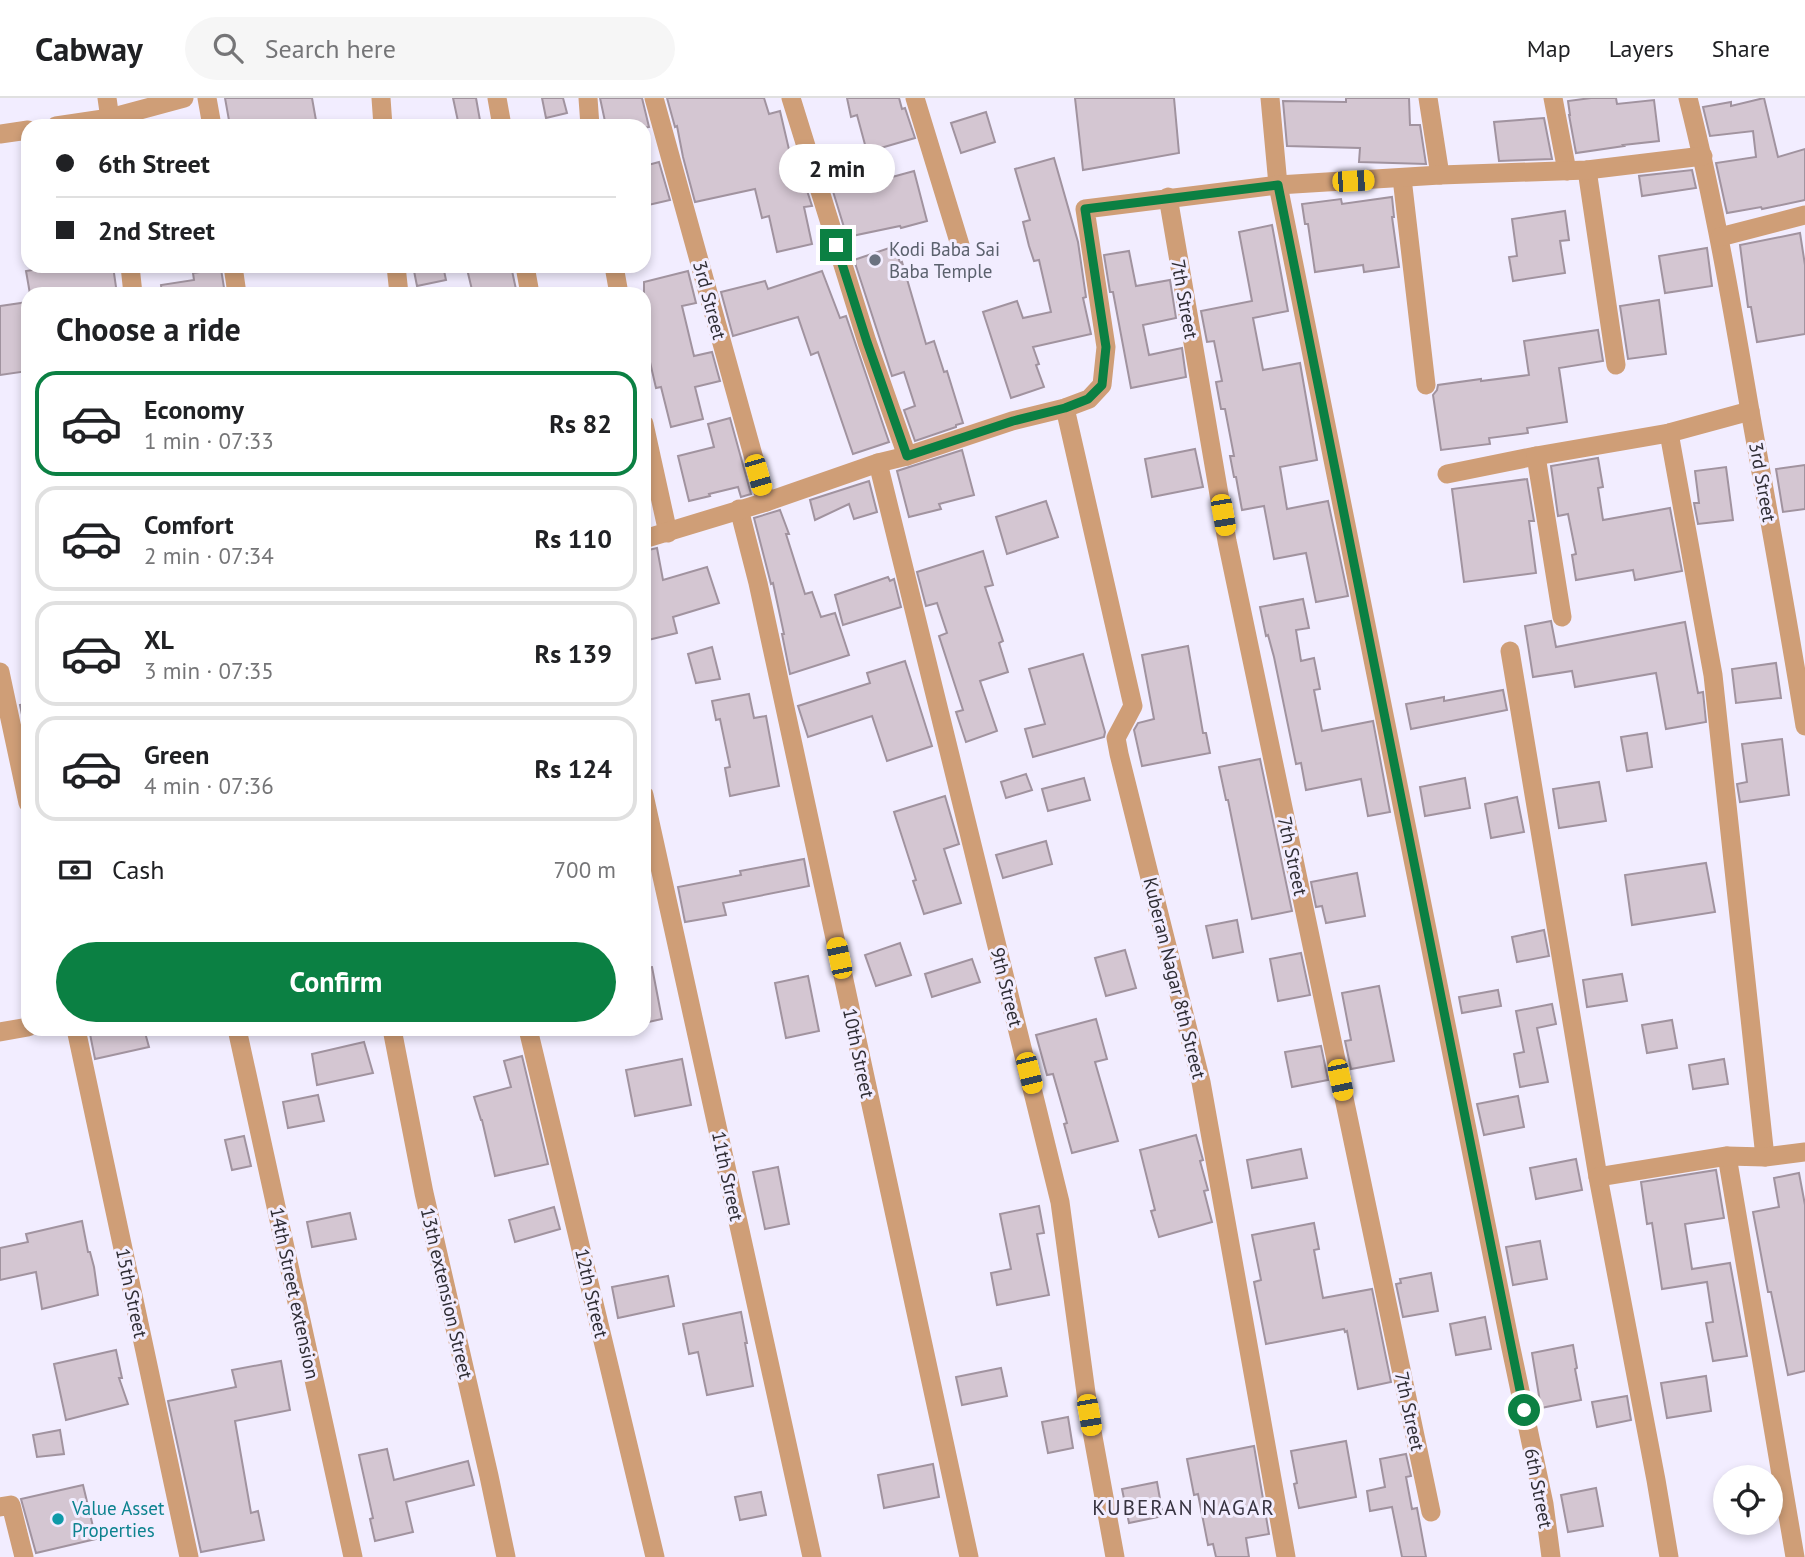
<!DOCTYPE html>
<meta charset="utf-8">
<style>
body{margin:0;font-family:"PT Sans",sans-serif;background:#f6f6f6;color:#202124;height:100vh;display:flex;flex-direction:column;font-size:26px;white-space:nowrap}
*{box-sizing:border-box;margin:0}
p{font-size:23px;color:#757577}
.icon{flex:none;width:38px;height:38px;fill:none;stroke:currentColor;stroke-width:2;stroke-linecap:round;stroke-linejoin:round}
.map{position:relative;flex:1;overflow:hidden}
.panel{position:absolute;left:21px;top:189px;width:630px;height:749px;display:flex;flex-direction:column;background:#fff;border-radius:21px;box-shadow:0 4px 10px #0003}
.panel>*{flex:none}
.top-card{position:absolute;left:21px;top:21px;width:630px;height:154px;border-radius:21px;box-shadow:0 4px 10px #0003;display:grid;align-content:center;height:154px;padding:0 35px;background:#fff}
.controls{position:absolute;left:1713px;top:1367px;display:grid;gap:14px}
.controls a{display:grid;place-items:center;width:70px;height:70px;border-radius:50%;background:#fff;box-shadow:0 4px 10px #0003;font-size:35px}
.end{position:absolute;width:32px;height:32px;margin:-16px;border:9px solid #0b8043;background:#fff;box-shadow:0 0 0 4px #fff}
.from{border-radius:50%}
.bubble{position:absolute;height:49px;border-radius:24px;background:#fff;box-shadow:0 4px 10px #0003;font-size:23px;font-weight:700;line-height:49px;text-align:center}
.car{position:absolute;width:21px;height:42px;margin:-21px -10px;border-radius:9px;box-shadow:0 0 5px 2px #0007;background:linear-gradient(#f5c518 24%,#345 0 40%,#f5c518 0 76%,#345 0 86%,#f5c518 0)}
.top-card b{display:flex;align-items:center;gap:24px;height:66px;font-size:26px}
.top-card b+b{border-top:2px solid #e0e0e0}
.top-card i{width:18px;height:18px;background:#202124}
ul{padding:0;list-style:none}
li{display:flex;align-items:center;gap:21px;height:105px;margin:0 14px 10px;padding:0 21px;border:4px solid #e0e0e0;border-radius:21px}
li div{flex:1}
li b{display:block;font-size:26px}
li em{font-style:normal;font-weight:700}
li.on{border-color:#0b8043}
li>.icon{width:63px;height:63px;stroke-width:1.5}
h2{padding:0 35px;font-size:32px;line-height:84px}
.pay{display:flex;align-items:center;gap:18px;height:77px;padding:0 35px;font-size:26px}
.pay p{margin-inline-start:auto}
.cta{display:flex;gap:14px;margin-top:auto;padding:14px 35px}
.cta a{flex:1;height:80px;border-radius:42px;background:#0b8043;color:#fff;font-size:28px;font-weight:700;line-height:80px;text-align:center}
header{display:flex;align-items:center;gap:42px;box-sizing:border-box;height:98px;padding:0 35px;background:#fff;border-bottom:2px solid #e0e0e0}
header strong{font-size:33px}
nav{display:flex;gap:38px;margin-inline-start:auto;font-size:24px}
.search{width:490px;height:63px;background:#f6f6f6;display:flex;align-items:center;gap:18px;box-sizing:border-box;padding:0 24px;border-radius:38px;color:#757577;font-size:26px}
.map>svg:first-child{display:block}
.building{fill:#d4c6d2;stroke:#a1939f;stroke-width:2}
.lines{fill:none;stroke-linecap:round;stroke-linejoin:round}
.street{stroke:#cf9e77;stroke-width:19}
.route{stroke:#0b8043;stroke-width:9}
.worship-dot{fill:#6b7280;stroke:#f2edff;stroke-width:2.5}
.culture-dot{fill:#0f9aa8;stroke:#f2edff;stroke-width:2.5}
.labels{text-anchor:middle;stroke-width:6;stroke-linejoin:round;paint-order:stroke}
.worship-label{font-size:19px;fill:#5b616d;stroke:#f2edff;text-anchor:start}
.street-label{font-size:19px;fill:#2f2d34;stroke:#f2edff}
.culture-label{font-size:19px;fill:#0d838f;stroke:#f2edff;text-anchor:start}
.neighbourhood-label{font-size:21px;letter-spacing:2px;fill:#373340;stroke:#f2edff}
</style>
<header>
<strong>Cabway</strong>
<div class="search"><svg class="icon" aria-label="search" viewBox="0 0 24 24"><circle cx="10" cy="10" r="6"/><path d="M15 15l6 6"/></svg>Search here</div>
<nav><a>Map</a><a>Layers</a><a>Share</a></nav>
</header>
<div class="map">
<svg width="1805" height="1459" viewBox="0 0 1805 1459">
<rect width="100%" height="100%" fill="#f2edff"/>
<g class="building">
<polygon points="225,0 312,0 317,28 230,28"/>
<polygon points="453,0 476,0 481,28 459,28"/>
<polygon points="542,0 563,0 567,15 546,20"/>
<polygon points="600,0 642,0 649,29 644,30 644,28 606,28"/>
<polygon points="667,0 764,0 769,16 780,13 794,73 800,71 812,108 804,109 812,146 777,154 769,118 762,120 755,91 695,104 683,59 677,28 675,29"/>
<polygon points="847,0 899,0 902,11 905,10 915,40 867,54 857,17 851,19"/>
<polygon points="1075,0 1174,0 1179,55 1083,72"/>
<polygon points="1346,0 1409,0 1410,27 1420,27 1426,66 1359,64 1360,50 1287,48 1283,3 1346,4"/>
<polygon points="1591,0 1616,0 1617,6 1654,2 1659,43 1623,47 1624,48 1576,55 1569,17 1570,17 1568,3"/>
<polygon points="1764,0 1778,59 1805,51 1805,102 1762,111 1761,109 1727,115 1716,65 1756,59 1753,33 1710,38 1703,9 1731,4 1731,8"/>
<polygon points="986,14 995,44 961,55 951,25"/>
<polygon points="1544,20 1552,61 1499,63 1494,24"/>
<polygon points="865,52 874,84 914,73 927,123 901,130 900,128 847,139 824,64"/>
<polygon points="1054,60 1078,144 1086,199 1083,200 1091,236 1033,249 1039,266 1036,267 1044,289 1011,300 983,214 1017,203 1023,220 1051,214 1039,162 1034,163 1029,148 1023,124 1030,122 1015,71"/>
<polygon points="659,64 670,102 644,108 644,68"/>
<polygon points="1692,72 1696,90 1642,98 1639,78"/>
<polygon points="1392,99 1394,119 1392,119 1399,169 1364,174 1363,167 1315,174 1308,126 1305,126 1302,106 1341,101 1342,106"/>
<polygon points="1565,113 1569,142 1560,143 1565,175 1513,183 1509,159 1517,158 1512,121"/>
<polygon points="1272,127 1288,213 1253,220 1263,272 1300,265 1317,362 1280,369 1287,411 1328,403 1348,498 1316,504 1306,455 1274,461 1264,408 1242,412 1236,379 1234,379 1230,358 1234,358 1225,311 1221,311 1216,284 1222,283 1214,243 1207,244 1201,213 1252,203 1239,134"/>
<polygon points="1800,135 1805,167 1805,236 1757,244 1751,209 1748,209 1740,147"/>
<polygon points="895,148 900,165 902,164 926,246 934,243 944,274 947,273 963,325 956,327 956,329 915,343 904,312 915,308 904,274 892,278 854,162"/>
<polygon points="1707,150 1712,188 1665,195 1659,158"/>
<polygon points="1129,153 1136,188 1170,182 1176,220 1143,227 1149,257 1182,250 1186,279 1131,290 1113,194 1110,194 1104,157"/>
<polygon points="57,168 113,168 117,196 30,196 26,173"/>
<polygon points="413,168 443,168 446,182 417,188"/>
<polygon points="480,168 511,168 517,196 473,196 467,171"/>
<polygon points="221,171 225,196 162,196 161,187 194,182 193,175"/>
<polygon points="688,173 696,205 682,208 694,258 712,254 720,283 695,289 703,321 671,329 661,289 656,290 650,264 647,265 644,254 644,184"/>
<polygon points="822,173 840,220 846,218 889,344 853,356 818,254 811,257 798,219 733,238 721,194 765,183 768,191"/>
<polygon points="1659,202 1666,256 1628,261 1620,208"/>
<polygon points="28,204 28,273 0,277 0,208"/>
<polygon points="1598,232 1603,263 1559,270 1567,324 1527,330 1528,335 1489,340 1490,346 1441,352 1433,297 1437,292 1438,287 1481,281 1481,283 1529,277 1524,243"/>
<polygon points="730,320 751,396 741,399 738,389 709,396 710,398 689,403 678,358 714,349 708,326"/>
<polygon points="1195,351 1203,389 1152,399 1145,361"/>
<polygon points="962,352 974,397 939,406 941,411 909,419 897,373"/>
<polygon points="1598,360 1603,389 1598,390 1603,422 1670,410 1682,473 1635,482 1633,472 1576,482 1572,457 1576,456 1568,416 1558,418 1551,368"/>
<polygon points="1805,367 1805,411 1783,414 1776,371"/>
<polygon points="1726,369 1733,422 1698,426 1694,405 1699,405 1695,373"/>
<polygon points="1527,381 1534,423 1529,423 1536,475 1464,484 1452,391"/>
<polygon points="869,383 877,414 854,421 849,406 815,422 810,402"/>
<polygon points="1046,403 1058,439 1007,456 996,419"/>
<polygon points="780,412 789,436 786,436 805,496 812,494 821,519 835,515 849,557 790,576 782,536 784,536 773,485 771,486 754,420"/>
<polygon points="657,450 663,482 707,469 719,505 673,519 677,535 648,542 644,523 644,453"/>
<polygon points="983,453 993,487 985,489 1003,543 999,545 1008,574 980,583 997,633 966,644 956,614 963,612 939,538 947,535 937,505 926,508 917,474"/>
<polygon points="888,479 890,483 894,481 901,509 843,527 835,497"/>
<polygon points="1303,501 1309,530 1296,532 1301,563 1314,560 1320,591 1314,592 1322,633 1373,623 1390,714 1368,718 1361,681 1306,692 1301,665 1296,666 1274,559 1268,537 1266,538 1260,509"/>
<polygon points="1551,523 1556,549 1685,524 1698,595 1703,594 1706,624 1666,631 1656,575 1575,589 1572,573 1533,579 1525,528"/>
<polygon points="1188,548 1203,635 1206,635 1210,655 1142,668 1134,632 1138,625 1154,621 1142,557"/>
<polygon points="712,549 720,581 696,585 688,556"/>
<polygon points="1083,556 1105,634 1104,639 1033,659 1025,631 1045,626 1029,571"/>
<polygon points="905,563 932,648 887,663 872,618 808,639 798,608 870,585 867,575"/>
<polygon points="1776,565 1781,600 1736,605 1732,571"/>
<polygon points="1503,592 1507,612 1411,631 1406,606 1444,599 1444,603"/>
<polygon points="749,596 754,620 766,618 779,688 730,698 725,670 730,669 720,621 716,622 712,603"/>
<polygon points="28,605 28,646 20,607"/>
<polygon points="1647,635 1652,669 1627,673 1621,639"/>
<polygon points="1782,641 1789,697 1740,704 1737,686 1747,684 1742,646"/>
<polygon points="1260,661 1292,813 1252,821 1228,702 1226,702 1219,669"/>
<polygon points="1026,676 1032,692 1006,700 1001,684"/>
<polygon points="1084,680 1090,702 1048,713 1042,691"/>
<polygon points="1465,680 1470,710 1425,718 1420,689"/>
<polygon points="1599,684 1606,723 1559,730 1553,691"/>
<polygon points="945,698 959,746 944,751 961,805 924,816 913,783 916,782 894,714"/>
<polygon points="1517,699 1524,734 1491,740 1485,706"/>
<polygon points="1046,743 1052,766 1003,780 996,757"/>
<polygon points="804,761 809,788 723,805 726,817 685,824 678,789 741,777 740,773"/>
<polygon points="1706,765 1715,814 1632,827 1625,777"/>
<polygon points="1357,775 1365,818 1326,825 1322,808 1316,809 1311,784"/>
<polygon points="1237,822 1243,854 1213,860 1206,828"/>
<polygon points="1544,832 1549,858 1517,864 1512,839"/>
<polygon points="900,845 911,877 876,888 865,857"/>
<polygon points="1125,852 1136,890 1106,898 1095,860"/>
<polygon points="1301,855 1310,897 1278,903 1270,861"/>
<polygon points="972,861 980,884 932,899 925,876"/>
<polygon points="652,869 662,921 644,925 644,870"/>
<polygon points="1622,876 1627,903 1587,909 1583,882"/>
<polygon points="808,878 819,933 786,940 775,885"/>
<polygon points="1379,888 1394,963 1351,971 1345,943 1351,942 1342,895"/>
<polygon points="1498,892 1501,908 1462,915 1459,899"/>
<polygon points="1552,906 1556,926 1537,930 1548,984 1520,989 1514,956 1524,954 1516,913"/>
<polygon points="1096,921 1107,961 1095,964 1118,1043 1072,1055 1064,1026 1067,1025 1053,976 1047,977 1036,937"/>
<polygon points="1672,922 1677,950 1647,955 1642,927"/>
<polygon points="111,931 144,931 149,949 95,961 90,936"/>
<polygon points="364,944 373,975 317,987 312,956"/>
<polygon points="1321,948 1328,982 1292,989 1285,954"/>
<polygon points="522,958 548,1066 495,1078 482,1022 481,1022 474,999 511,989 504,963"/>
<polygon points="682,961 691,1007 635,1018 626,972"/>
<polygon points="1724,961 1728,986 1693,991 1689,967"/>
<polygon points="318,997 324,1023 288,1030 283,1004"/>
<polygon points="1518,998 1524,1029 1484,1037 1477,1006"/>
<polygon points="1196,1037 1203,1062 1200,1063 1208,1092 1204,1093 1212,1124 1159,1139 1151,1113 1155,1112 1140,1052"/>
<polygon points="244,1038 251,1068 232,1072 225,1042"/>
<polygon points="1301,1051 1307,1080 1252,1090 1247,1062"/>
<polygon points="1576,1061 1582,1092 1536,1101 1530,1070"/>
<polygon points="778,1069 789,1126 765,1131 753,1074"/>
<polygon points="1716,1072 1724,1120 1685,1126 1692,1171 1730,1165 1747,1258 1713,1263 1706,1225 1713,1224 1707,1184 1662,1191 1652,1125 1647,1126 1641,1084"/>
<polygon points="1799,1075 1805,1107 1805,1273 1788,1277 1771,1194 1768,1194 1753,1114 1779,1109 1774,1080"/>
<polygon points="1039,1108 1044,1135 1037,1136 1049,1197 997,1207 991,1175 1011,1171 1000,1116"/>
<polygon points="554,1109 560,1131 515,1144 509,1122"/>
<polygon points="350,1115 356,1141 312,1149 307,1124"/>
<polygon points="82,1123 88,1154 90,1154 94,1169 98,1197 42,1211 36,1174 0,1182 0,1150 28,1144 26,1136"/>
<polygon points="1314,1125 1319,1151 1314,1152 1323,1200 1372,1191 1391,1284 1358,1291 1347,1233 1345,1234 1344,1231 1266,1246 1254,1184 1261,1182 1252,1137"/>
<polygon points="1540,1143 1547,1181 1513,1187 1506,1149"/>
<polygon points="1431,1175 1438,1213 1403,1219 1396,1186 1401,1185 1400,1181"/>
<polygon points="668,1178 674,1208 618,1220 612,1189"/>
<polygon points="741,1214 747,1245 745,1245 753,1288 707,1297 698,1254 689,1256 683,1226"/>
<polygon points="1485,1219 1491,1251 1456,1257 1450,1226"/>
<polygon points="1573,1247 1577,1270 1575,1271 1581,1302 1541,1310 1532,1255"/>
<polygon points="116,1252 122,1280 119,1280 128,1306 66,1322 54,1266"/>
<polygon points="281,1263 290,1312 235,1323 251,1415 258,1413 264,1442 201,1454 168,1303 236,1289 232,1272"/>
<polygon points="1001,1270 1007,1298 962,1307 956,1279"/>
<polygon points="1706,1278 1711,1313 1667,1320 1661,1285"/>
<polygon points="1627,1298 1631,1322 1597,1329 1592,1304"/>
<polygon points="1068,1319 1073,1350 1048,1355 1042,1324"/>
<polygon points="60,1332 64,1356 37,1359 33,1337"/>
<polygon points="1346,1343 1356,1399 1299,1410 1294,1386 1297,1385 1291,1353"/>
<polygon points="1254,1348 1269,1436 1246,1440 1249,1459 1216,1459 1213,1446 1208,1447 1198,1396 1194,1397 1187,1361"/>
<polygon points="387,1351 394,1382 468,1363 474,1387 406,1404 413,1434 375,1443 370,1421 373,1420 359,1357"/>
<polygon points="1406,1356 1411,1378 1406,1379 1412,1411 1417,1410 1426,1459 1402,1459 1392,1409 1370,1413 1367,1393 1385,1389 1380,1361"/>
<polygon points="933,1366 939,1399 884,1410 878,1377"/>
<polygon points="1157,1384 1163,1418 1129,1425 1122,1391"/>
<polygon points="83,1387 96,1441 36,1455 21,1401"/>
<polygon points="1596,1390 1603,1428 1568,1434 1561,1397"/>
<polygon points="761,1394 766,1417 740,1422 735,1399"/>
</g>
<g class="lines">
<g class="street">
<polyline points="107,0 111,28"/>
<polyline points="207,0 212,28"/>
<polyline points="381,0 383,28"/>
<polyline points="497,0 502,28"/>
<polyline points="588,0 590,28"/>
<polyline points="654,0 766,404"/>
<polyline points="791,0 867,244 907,358"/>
<polyline points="915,0 960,147"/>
<polyline points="1270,0 1278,87 1509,1241 1544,1406 1551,1459"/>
<polyline points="1428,0 1440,77"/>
<polyline points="1553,0 1567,73"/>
<path d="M 1688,0 C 1714,103 1732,208 1750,313 C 1769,418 1788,523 1805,628"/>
<polyline points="56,28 110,20 184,0"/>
<polyline points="0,36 28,32"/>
<polyline points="1587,72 1616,267"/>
<polyline points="1402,80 1426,287"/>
<polyline points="1168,99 1227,443 1431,1414"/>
<polyline points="1720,139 1805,117"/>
<polyline points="130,168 133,196"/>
<polyline points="233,168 237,196"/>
<polyline points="396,168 399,196"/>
<polyline points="525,168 530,196"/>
<polyline points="614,168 619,196"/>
<polyline points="1065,310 1133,608 1116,640 1119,656 1201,984 1286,1459"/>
<polyline points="644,326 668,435"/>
<polyline points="1669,335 1713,577 1765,1059"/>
<polyline points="878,365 1060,1104 1089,1317 1115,1459"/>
<polyline points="1447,376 1536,358"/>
<polyline points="739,411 758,485 969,1459"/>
<polyline points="644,441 766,404 878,365 907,358 1012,323 1065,310 1089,301 1102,287 1106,249 1085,111 1278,87 1440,77 1587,72 1703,58"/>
<polyline points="1562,519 1536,358 1669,335 1750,313"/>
<polyline points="1510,553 1598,1079 1656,1382 1669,1459"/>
<polyline points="0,574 28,705"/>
<polyline points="644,697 812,1459"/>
<polyline points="76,931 189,1459"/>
<polyline points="237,931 353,1459"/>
<polyline points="392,931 424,1095 489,1378 506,1459"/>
<polyline points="528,931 655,1459"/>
<polyline points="0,934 28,929"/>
<polyline points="1727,1058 1795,1459"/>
<polyline points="1598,1079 1727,1058 1765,1059 1805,1054"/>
<polyline points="0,1409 11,1407 24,1459"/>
</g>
</g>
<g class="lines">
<polyline class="route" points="836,147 867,244 907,358 1013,323 1065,310 1088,301 1102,287 1106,249 1085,111 1278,87 1524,1312"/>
</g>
<circle class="worship-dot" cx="875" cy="162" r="7"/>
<circle class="culture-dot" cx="58" cy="1421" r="7"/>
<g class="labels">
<g class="worship-label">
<text x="889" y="158">Kodi Baba Sai<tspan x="889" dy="22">Baba Temple</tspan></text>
</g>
<g class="street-label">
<text transform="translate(1185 201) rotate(80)" y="7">7th Street</text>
<text transform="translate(710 202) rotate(75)" y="7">3rd Street</text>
<text transform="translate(1763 384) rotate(80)" y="7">3rd Street</text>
<text transform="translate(1293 758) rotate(78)" y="7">7th Street</text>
<text transform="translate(1175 880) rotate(76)" y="7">Kuberan Nagar 8th Street</text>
<text transform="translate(1007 889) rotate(76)" y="7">9th Street</text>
<text transform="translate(859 955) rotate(78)" y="7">10th Street</text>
<text transform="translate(728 1078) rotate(78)" y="7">11th Street</text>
<text transform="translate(132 1195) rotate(78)" y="7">15th Street</text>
<text transform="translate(295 1195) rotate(78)" y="7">14th Street extension</text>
<text transform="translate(447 1195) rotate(77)" y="7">13th extension Street</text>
<text transform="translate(592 1195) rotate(77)" y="7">12th Street</text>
<text transform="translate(1410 1313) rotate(78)" y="7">7th Street</text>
<text transform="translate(1539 1390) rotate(79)" y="7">6th Street</text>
</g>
<g class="culture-label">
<text x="72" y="1417">Value Asset<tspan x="72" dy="22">Properties</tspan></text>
</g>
<g class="neighbourhood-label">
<text x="1184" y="1417">KUBERAN NAGAR</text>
</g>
</g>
</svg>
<div class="controls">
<a><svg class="icon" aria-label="locate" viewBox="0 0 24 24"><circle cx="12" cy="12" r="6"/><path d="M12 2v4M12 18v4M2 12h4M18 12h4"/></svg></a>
</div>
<i class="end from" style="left:1524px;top:1312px"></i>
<i class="end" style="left:836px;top:147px"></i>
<div class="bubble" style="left:779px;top:46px;width:116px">2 min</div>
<i class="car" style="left:1353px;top:83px;rotate:87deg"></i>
<i class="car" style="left:758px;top:377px;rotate:164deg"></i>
<i class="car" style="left:1223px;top:417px;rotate:170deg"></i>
<i class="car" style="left:839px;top:860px;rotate:348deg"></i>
<i class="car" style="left:1029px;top:975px;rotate:166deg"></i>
<i class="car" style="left:1340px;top:982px;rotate:168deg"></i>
<i class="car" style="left:1089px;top:1317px;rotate:170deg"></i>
<div class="top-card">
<b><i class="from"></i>6th Street</b>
<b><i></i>2nd Street</b>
</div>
<section class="panel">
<h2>Choose a ride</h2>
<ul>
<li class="on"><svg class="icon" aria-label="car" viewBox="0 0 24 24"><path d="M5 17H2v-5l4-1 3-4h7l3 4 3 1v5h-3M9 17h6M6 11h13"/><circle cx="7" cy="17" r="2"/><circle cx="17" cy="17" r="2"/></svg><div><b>Economy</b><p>1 min · 07:33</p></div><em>Rs 82</em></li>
<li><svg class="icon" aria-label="car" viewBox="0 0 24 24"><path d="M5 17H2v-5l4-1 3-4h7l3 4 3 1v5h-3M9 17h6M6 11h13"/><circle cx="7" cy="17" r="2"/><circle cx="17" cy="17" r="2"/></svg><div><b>Comfort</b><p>2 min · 07:34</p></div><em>Rs 110</em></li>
<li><svg class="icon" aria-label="car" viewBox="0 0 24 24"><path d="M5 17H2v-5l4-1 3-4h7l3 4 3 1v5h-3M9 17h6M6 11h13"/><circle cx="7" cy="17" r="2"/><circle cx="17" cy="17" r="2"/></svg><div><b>XL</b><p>3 min · 07:35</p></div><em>Rs 139</em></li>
<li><svg class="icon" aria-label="car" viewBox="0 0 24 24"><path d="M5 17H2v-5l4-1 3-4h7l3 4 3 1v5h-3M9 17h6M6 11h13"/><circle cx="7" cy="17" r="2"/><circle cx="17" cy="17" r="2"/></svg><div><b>Green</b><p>4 min · 07:36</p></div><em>Rs 124</em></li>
</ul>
<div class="pay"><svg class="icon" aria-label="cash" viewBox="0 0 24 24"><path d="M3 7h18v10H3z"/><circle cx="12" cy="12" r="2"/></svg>Cash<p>700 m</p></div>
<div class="cta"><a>Confirm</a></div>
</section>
</div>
